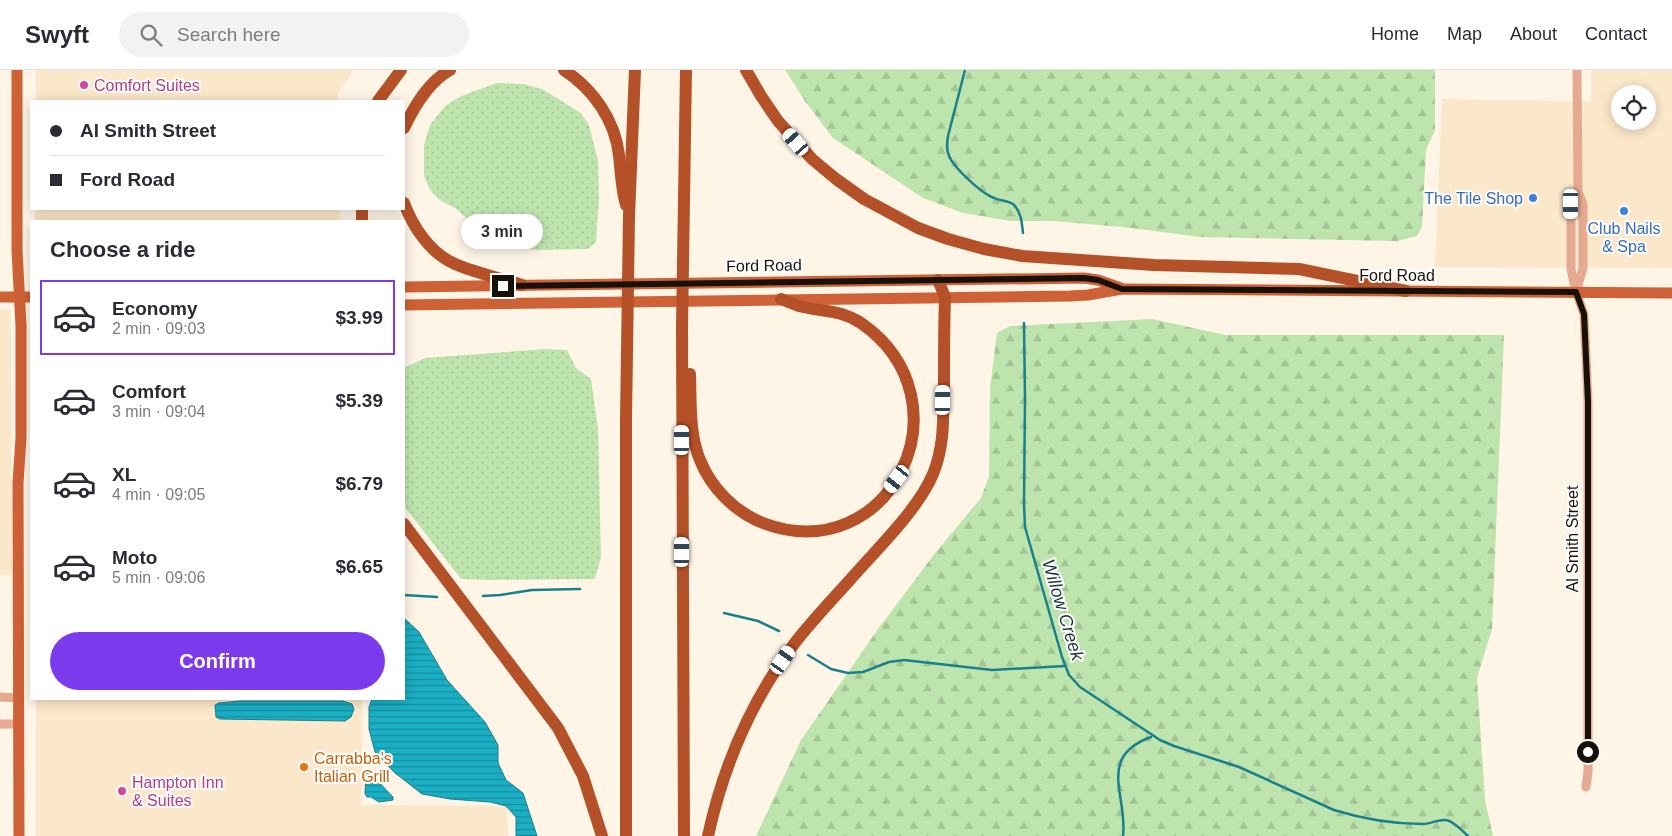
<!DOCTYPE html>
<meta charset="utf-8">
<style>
body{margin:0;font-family:Arial,sans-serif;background:#f2f2f3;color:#2b2b33;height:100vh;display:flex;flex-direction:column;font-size:19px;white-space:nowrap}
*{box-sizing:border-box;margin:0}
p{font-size:16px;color:#7c7c81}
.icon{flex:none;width:28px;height:28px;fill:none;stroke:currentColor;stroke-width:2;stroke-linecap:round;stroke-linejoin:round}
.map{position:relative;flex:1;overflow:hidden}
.drawer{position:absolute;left:30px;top:150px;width:375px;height:480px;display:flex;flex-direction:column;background:#fff;border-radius:0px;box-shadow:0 2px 12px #0003}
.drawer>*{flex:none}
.top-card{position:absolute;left:30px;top:30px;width:375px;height:110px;border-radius:0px;box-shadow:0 2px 12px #0003;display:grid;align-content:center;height:110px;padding:0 20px;background:#fff}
.fabs{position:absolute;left:1611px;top:15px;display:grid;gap:10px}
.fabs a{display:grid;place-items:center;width:45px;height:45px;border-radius:50%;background:#fff;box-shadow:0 2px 12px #0003;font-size:25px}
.end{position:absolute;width:22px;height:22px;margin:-11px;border:6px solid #161109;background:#fff;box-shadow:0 0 0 2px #fff}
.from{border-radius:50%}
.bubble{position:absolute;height:35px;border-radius:18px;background:#fff;box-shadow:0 2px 12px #0003;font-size:16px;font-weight:700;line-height:35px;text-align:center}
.car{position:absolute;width:15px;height:30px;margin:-15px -8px;border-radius:6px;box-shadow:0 0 4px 1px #0007;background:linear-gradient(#fff 24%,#345 0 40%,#fff 0 76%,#345 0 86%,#fff 0)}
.top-card b{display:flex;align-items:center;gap:18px;height:48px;font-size:19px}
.top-card b+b{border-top:1px solid #e1e1e2}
.top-card i{width:12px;height:12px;background:#2b2b33}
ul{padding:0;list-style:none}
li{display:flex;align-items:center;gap:15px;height:75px;margin:0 10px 8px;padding:0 10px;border:2px solid transparent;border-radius:0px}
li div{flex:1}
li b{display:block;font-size:19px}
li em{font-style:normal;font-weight:700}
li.on{border-color:#7c3aed}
li>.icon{width:45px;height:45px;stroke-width:1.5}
h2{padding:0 20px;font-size:22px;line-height:60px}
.primary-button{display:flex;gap:10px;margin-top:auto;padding:10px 20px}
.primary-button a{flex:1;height:58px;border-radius:30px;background:#7c3aed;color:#fff;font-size:20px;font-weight:700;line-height:58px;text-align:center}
header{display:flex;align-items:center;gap:30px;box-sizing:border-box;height:70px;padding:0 25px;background:#fff;border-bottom:1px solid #e1e1e2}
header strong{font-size:24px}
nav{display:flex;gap:28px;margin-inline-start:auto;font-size:18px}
.search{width:350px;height:45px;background:#f2f2f3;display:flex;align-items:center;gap:12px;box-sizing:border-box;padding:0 18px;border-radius:28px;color:#7c7c81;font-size:19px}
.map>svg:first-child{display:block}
.built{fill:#fbe7c9;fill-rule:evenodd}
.grass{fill:url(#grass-dots)}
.forest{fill:url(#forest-firs)}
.water{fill:url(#water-rules);stroke:#19808c}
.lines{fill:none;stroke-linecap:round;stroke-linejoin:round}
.stream{stroke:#19808c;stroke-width:2.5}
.minor{stroke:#e6a992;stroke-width:9}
.major{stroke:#ce6135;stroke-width:11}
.highway{stroke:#b55128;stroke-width:12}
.route{stroke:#161109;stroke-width:6}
.hotel-dot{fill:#d1479c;stroke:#fff;stroke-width:2}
.shop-dot{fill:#3f7fe0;stroke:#fff;stroke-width:2}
.food-dot{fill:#e8710a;stroke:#fff;stroke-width:2}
.labels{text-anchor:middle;stroke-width:4;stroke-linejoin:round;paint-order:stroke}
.hotel-label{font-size:16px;fill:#b23c85;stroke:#fff;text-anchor:start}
.shop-label{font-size:16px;fill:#366cbe;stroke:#fff;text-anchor:end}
.street-label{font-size:16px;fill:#161109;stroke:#fff}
.food-label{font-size:16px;fill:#c56008;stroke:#fff;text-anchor:start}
.water-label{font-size:18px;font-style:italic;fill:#1f363a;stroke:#fff}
</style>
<header>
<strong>Swyft</strong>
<div class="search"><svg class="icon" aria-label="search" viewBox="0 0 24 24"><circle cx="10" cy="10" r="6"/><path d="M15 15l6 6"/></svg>Search here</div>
<nav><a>Home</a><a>Map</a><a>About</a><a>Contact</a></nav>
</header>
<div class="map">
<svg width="1672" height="766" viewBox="0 0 1672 766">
<defs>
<pattern id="grass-dots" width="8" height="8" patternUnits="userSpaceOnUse" patternTransform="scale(1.25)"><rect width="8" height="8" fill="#bee4ae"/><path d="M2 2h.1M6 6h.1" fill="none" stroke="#a3c394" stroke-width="1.8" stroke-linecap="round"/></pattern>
<pattern id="forest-firs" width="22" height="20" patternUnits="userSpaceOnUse" patternTransform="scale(1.25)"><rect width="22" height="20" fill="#bee4ae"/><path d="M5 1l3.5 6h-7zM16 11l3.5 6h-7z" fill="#a3c394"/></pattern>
<pattern id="water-rules" width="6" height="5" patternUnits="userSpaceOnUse" patternTransform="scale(1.25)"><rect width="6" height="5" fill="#1aafc4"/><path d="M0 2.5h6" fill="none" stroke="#168d9d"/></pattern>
</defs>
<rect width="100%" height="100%" fill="#fef5e7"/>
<g class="built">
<polygon points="36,0 354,0 338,23 338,31 36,31"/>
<path d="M 1591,0 L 1672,0 L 1672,198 L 1435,197 L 1442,29 L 1591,32 ZM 1620,24 L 1648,24 L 1648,51 L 1620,51 Z"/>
<rect x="35" y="139" width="305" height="12"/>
<polygon points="11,239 12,505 0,505 0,240"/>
<polygon points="36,629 362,629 362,735 507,736 508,766 36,766"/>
</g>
<g class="grass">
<polygon points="497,13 523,14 542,19 581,43 589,55 598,91 599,128 596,172 588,179 536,180 513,177 479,159 455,138 441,131 430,120 424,106 424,75 430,55 445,36 461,26"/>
<polygon points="545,279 567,280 576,298 591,309 598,359 601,487 595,509 489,510 461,509 404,436 404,298 425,288"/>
</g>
<g class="forest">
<polygon points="785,0 1435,0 1435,60 1426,80 1422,157 1417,166 1397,171 1201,167 1123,157 1052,151 1011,151 963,143 923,128 833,68 805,31"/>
<polygon points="1152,249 1226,265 1504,265 1492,559 1477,608 1485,730 1493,766 756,766 801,670 878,559 936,482 981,428 989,406 990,318 997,263 1010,256"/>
</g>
<g class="water">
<polygon points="404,548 419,562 447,610 485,652 498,675 498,693 506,710 523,723 537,766 516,766 516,747 506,736 490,732 450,729 422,724 395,703 375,682 369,659 369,637 372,629 404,629"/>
<polygon points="240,631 343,631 352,634 354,639 351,647 345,651 220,649 216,647 215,635 219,633"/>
<polygon points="366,701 370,701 374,707 393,727 393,730 379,732 371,727 367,727 365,724"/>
</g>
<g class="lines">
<g class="stream">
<path d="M 965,0 L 948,66 C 947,73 946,79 949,86 C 954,98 981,123 994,128 C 1000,131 1007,130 1013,134 C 1021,141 1022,153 1023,163"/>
<path d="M 1024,253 L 1025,329 L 1024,434 L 1025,457 L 1062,587 L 1069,605 L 1080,617 L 1160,670 L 1174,676 L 1239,697 L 1334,740 C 1363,749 1392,754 1423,754 C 1431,754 1438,749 1446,750 C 1454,751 1462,761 1468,766"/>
<polyline points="404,525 437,527"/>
<polyline points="483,526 500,525 532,520 580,519"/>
<polyline points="724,543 758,551 779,561"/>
<polyline points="808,585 831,599 848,603 863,602 889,592 904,590 992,600 1065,596"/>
<path d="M 1123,766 C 1128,726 1096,687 1151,667"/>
</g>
<g class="minor">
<polyline points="1577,0 1578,122 1583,134 1583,198 1576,222 1571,199 1571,134 1578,122"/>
<polyline points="1576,222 1584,244 1588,332 1588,702 1586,717"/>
<polyline points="0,627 18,628"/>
<polyline points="0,654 18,654"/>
</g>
<g class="major">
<polyline points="17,0 17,180 21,256 21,367 18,413 19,766"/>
<polyline points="404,217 1084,208 1098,210 1121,218"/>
<polyline points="0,227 31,227"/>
<polyline points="404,235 1070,226 1088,225 1122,219 1672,223"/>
</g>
<g class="highway">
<path d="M 564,0 C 593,19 615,50 619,85 C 621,102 621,118 626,135"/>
<polyline points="746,0 761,26 778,51 812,89 836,109 864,129 918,158 948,169 984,179 1022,186 1154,195 1299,199 1406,221"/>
<polyline points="378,31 401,0"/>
<path d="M 404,58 C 414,37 428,12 450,0"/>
<path d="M 404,133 C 413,157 430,183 455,194 C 476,203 500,208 522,215"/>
<polyline points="362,151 362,139"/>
<path d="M 690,304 C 691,333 689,364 700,390 C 711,418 735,442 763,453 C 890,501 973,331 861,253 C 840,239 821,242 799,236 C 793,234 787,231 781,229"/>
<polyline points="404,454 558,658 583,706 602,766"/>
<polyline points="626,766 626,349 629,146 635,0"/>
<polyline points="684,766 682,258 686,0"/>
<path d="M 708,766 C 723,697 751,631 794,574 C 811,552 830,532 849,511 C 875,481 918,440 933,404 C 945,375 943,345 944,314 C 944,285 944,256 945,227 L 938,210"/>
</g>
</g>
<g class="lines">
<polyline class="route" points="503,216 1084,208 1098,210 1122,219 1576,222 1584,244 1588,332 1588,682"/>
</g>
<g class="hotel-dot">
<circle cx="84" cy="15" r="5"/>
<circle cx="122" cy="721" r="5"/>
</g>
<g class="shop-dot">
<circle cx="1533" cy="128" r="5"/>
<circle cx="1624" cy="141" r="5"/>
</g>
<circle class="food-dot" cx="304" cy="697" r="5"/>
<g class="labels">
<g class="hotel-label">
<text x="94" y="21">Comfort Suites</text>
<text x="132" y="718">Hampton Inn<tspan x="132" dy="18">&amp; Suites</tspan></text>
</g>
<g class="shop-label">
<text x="1523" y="134">The Tile Shop</text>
<text x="1624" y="164" text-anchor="middle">Club Nails<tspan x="1624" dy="18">&amp; Spa</tspan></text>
</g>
<g class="street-label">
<text transform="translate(764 195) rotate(-1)" y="6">Ford Road</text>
<text x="1397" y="211">Ford Road</text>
<text transform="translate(1572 469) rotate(-90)" y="6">Al Smith Street</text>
</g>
<g class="food-label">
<text x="314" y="694">Carrabba's<tspan x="314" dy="18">Italian Grill</tspan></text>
</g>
<g class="water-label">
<text transform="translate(1063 540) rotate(73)" y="6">Willow Creek</text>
</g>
</g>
</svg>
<div class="fabs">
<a><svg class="icon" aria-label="locate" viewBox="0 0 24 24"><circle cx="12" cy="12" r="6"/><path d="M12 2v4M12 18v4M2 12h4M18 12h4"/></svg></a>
</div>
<i class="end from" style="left:1588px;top:682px"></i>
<i class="end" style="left:503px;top:216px"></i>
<div class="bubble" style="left:461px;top:144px;width:82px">3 min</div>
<i class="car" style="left:796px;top:72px;rotate:319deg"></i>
<i class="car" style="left:1571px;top:134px;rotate:180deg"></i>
<i class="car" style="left:943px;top:330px;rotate:1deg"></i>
<i class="car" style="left:682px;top:370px;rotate:0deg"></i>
<i class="car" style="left:897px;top:409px;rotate:217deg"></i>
<i class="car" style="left:682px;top:482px;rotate:0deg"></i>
<i class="car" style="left:783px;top:590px;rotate:35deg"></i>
<div class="top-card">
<b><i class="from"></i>Al Smith Street</b>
<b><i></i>Ford Road</b>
</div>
<section class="drawer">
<h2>Choose a ride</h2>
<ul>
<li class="on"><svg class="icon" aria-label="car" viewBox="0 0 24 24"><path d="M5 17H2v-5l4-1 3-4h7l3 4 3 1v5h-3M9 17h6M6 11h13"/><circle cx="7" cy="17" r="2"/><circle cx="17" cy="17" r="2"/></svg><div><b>Economy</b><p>2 min · 09:03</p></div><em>$3.99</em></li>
<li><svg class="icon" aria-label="car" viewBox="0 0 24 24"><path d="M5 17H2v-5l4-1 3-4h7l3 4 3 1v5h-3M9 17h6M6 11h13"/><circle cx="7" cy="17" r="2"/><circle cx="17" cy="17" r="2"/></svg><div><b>Comfort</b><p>3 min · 09:04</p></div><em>$5.39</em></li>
<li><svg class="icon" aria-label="car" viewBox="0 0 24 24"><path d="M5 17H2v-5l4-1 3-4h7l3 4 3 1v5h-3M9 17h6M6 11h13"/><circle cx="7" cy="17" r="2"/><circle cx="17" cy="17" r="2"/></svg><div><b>XL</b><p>4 min · 09:05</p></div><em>$6.79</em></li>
<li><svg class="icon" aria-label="car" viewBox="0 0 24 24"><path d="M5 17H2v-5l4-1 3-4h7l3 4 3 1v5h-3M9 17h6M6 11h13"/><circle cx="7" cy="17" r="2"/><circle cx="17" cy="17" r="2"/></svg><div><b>Moto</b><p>5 min · 09:06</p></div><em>$6.65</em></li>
</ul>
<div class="primary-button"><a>Confirm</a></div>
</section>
</div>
